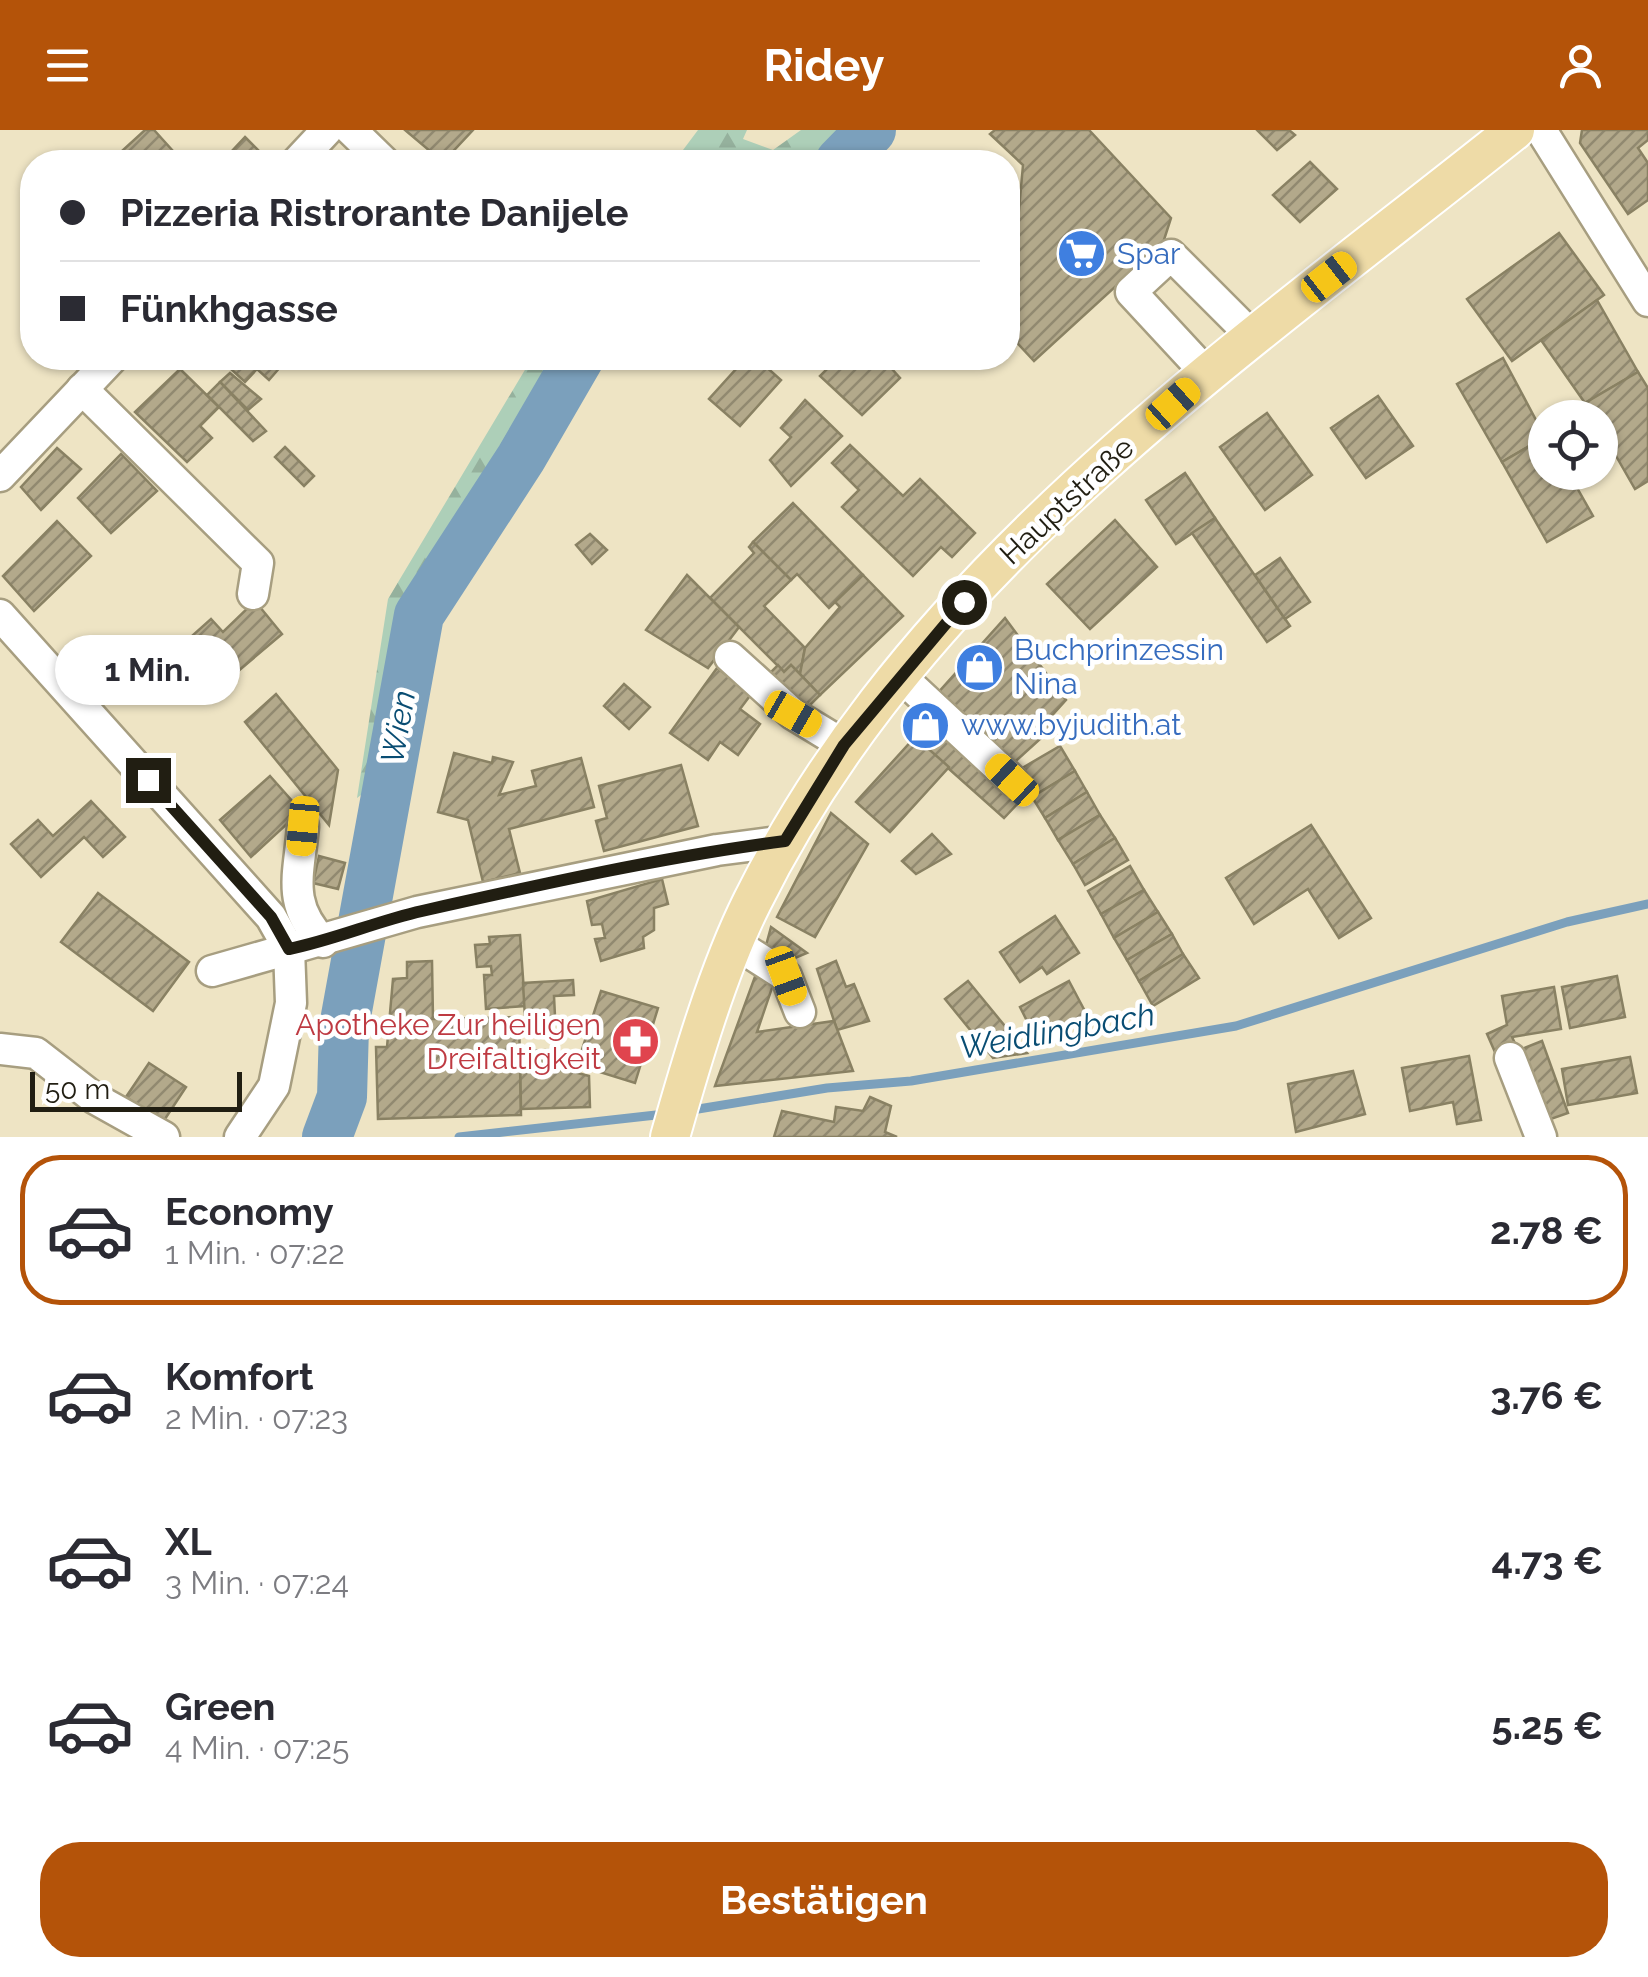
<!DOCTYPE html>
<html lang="de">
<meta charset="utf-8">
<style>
body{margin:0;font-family:Raleway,sans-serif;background:#f7f7f7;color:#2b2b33;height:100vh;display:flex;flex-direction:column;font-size:38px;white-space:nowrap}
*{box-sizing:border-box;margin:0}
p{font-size:32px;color:#7c7c81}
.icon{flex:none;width:55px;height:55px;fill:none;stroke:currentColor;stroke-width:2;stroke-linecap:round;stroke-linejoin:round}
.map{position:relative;height:1007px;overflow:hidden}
.details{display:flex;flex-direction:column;background:#fff;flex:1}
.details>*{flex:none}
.hud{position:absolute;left:20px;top:20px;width:1000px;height:220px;border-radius:40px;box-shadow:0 2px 8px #0004;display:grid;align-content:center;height:220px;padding:0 40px;background:#fff}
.tools{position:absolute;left:1528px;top:270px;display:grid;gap:20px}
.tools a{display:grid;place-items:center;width:90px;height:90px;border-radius:50%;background:#fff;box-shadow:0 2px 8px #0004;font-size:50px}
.scale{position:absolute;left:30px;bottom:25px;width:212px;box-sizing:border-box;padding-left:10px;border:5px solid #211e12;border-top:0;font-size:28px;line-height:35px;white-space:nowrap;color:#211e12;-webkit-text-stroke:8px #fff;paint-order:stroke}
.end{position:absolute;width:45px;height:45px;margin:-22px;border:12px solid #211e12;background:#fff;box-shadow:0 0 0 5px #fff}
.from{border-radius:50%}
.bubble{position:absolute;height:70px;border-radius:35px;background:#fff;box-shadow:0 2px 8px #0004;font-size:32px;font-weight:700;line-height:70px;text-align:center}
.car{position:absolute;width:30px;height:60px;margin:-30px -15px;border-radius:12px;box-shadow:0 0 8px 2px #0007;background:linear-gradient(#f5c518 24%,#345 0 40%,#f5c518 0 76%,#345 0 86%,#f5c518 0)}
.hud b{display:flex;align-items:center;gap:35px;height:95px;font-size:38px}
.hud b+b{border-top:2px solid #e1e1e2}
.hud i{width:25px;height:25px;background:#2b2b33}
ul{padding:18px 0 0;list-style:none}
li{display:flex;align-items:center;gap:30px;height:150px;margin:0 20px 15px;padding:0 20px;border:5px solid transparent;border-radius:40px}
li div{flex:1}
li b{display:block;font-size:38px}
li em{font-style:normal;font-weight:700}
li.active{border-color:#b45309}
li>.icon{width:90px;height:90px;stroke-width:1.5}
.button{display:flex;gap:20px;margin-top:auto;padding:20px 40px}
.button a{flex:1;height:115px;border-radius:40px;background:#b45309;color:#fff;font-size:40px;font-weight:700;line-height:115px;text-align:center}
header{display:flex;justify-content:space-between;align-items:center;height:130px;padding:0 40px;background:#b45309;color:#fff;font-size:45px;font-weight:700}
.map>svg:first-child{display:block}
.forest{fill:url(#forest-firs)}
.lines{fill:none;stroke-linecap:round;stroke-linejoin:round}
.stream{stroke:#7ba0bc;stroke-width:9}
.river{stroke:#7ba0bc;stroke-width:50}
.building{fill:url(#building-hatch);stroke:#898163;stroke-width:2.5}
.minor-casing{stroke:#a79e80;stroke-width:35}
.major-casing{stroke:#fff;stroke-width:42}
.minor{stroke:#fff;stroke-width:30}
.major{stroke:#eedba7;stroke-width:38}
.route{stroke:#211e12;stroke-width:12}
.labels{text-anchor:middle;stroke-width:9;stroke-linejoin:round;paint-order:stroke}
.shop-label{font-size:30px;fill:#366cbe;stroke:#fff;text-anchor:start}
.street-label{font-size:30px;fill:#211e12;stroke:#fff}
.health-label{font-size:30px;fill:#be3a42;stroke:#fff;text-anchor:end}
.water-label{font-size:32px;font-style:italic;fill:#094d73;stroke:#fff}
</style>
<header><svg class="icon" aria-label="menu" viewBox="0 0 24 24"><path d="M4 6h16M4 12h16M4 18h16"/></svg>Ridey<svg class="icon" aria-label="person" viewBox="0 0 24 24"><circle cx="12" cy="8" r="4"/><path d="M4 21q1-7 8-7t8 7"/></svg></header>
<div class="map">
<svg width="1648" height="1007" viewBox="0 0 1648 1007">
<defs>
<pattern id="forest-firs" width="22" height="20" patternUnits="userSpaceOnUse" patternTransform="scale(2.5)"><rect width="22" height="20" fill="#adcfb8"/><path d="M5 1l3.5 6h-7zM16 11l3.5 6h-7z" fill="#95b19d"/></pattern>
<pattern id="building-hatch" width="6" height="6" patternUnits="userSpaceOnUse" patternTransform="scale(2.5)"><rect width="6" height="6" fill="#b3a98b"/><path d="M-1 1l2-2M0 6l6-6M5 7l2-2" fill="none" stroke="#918970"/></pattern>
</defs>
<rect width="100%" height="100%" fill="#eee4c4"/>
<g class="forest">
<polygon points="698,0 747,0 743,9 773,20 801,0 858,0 828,32 674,32"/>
<polygon points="532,228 571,228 416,470 377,653 357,668 388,469"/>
</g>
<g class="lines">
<g class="stream">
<polyline points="686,981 827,958 911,951 1236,896 1567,792 1648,774"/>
<polyline points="459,1007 665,984"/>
</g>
<g class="river">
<polyline points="840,32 871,0"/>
<polyline points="327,1007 342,967 344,897 419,485 521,328 579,228"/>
</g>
</g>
<g class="building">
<polygon points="145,0 154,0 182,31 110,32"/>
<polygon points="405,0 473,0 443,32"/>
<polygon points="995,0 1089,0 1171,88 1163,113 1034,231 1008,203 1023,35 990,4"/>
<polygon points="1257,0 1289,0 1295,5 1277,20"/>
<polygon points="1582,0 1648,0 1648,10 1638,18 1648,33 1648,70 1628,84 1580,13"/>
<polygon points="245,7 266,28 261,32 244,32 232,21"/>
<polygon points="1310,32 1337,59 1300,92 1273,65"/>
<polygon points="1559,103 1604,165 1512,231 1467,169"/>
<polygon points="1597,170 1638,242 1585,273 1541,210"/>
<polygon points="219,228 288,228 269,250 257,239 245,252"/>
<polygon points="746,228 756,228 781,250 740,296 709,269"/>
<polygon points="838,228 902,228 892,239 900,248 862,285 820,246"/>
<polygon points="1503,228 1545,307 1502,332 1457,254"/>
<polygon points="180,239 219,277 200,296 212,308 187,332 135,282"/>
<polygon points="1638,242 1648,258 1648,351 1635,359 1600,298 1600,288 1594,288 1585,273"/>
<polygon points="230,243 261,269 248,280 220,252"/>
<polygon points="220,252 266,301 253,311 207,265"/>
<polygon points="1378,266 1413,316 1366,348 1331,298"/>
<polygon points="805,270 842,306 791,356 770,330 791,307 781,298"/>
<polygon points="1267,283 1312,345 1265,380 1220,317"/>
<polygon points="1545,307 1545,342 1568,342 1593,386 1547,412 1502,332"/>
<polygon points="850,315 903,366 920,349 975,403 952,427 941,417 913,446 842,377 859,360 832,333"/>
<polygon points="285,317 314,346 304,356 275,327"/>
<polygon points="57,318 81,339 41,380 21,357"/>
<polygon points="121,324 157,361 111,403 78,368"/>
<polygon points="1185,343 1215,388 1176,414 1146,370"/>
<polygon points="793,373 863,445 829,478 797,444 791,450 753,412"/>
<polygon points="1215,388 1290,496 1267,512 1192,403"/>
<polygon points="1115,390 1157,437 1090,499 1047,454"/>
<polygon points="57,391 91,426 34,481 3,446"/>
<polygon points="590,404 607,420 592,434 576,415"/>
<polygon points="753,412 791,450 764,476 805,518 800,544 791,535 784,542 710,468 754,423 749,417"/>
<polygon points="1280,428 1310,472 1285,489 1255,445"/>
<polygon points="687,445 739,497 708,538 646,500"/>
<polygon points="863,445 903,486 820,565 800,544 805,518 840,477 835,472"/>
<polygon points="255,471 282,504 230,548 193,505 211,489 223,502"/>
<polygon points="1005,488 1066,570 1048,590 1051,599 1008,638 936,565"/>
<polygon points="778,535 784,542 791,535 820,565 802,583 766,547"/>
<polygon points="717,538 752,563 740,579 760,594 738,625 720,612 708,630 670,603"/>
<polygon points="624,554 650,577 629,599 604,576"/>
<polygon points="276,564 338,640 329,695 245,592"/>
<polygon points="918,577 1022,669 1004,688 903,598"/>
<polygon points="915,607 949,637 890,702 856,672"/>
<polygon points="1060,616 1075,641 1032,667 1017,641"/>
<polygon points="454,623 492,633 493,627 513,632 499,665 536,656 532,641 581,628 594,677 509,699 520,743 483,752 468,690 438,682"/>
<polygon points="681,635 698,696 604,721 596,691 607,688 599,656"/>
<polygon points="1075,641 1087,662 1045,688 1032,667"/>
<polygon points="270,646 301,681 251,727 220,690"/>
<polygon points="1087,662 1100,685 1058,710 1045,688"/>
<polygon points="91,671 125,707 103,727 84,707 41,747 11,714 38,690 53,706"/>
<polygon points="831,683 868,714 815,807 777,787"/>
<polygon points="1100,685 1115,708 1073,734 1058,710"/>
<polygon points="1311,695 1371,788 1339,808 1308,759 1254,794 1226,748"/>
<polygon points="932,704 951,724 916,744 902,731"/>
<polygon points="1115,708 1128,730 1085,755 1073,734"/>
<polygon points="319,726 345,733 338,759 313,753"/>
<polygon points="1130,736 1144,760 1101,784 1088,761"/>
<polygon points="662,749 668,774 654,778 654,800 643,807 644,818 601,831 595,809 605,808 602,794 592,795 587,771"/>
<polygon points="1144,760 1158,782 1114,808 1101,784"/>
<polygon points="98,763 189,832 153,881 61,812"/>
<polygon points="1158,782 1172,804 1127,830 1114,808"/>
<polygon points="1055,786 1079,823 1047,844 1042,837 1020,852 1000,822"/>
<polygon points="771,797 807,823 788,831 764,823"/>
<polygon points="1172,804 1183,824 1139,851 1127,830"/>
<polygon points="520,805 525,876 486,879 484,845 492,845 491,836 477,837 475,815 490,814 489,807"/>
<polygon points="1183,824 1199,848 1153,876 1139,851"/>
<polygon points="432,831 433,889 519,887 521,985 378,989 376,917 387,917 393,849 407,848 407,832"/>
<polygon points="836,831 846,857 854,854 869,891 837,900 817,839"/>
<polygon points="756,844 774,852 757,902 834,891 853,941 715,956"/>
<polygon points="1617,846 1625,887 1570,898 1562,857"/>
<polygon points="573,850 574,865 554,866 555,886 525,888 523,853"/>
<polygon points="968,851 1027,923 993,928 945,869"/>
<polygon points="1069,851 1088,887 1056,904 1051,894 1033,903 1020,877"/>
<polygon points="1554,857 1561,899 1512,907 1518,920 1498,929 1487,904 1507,895 1502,866"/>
<polygon points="601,861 658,878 635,953 577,935"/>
<polygon points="1542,911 1568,983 1548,990 1522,919"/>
<polygon points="548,920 548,935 589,946 590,977 521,979 520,921"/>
<polygon points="1469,926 1481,990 1457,994 1453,972 1410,981 1402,938"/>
<polygon points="1630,927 1637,963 1568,975 1562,939"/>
<polygon points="149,933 186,957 163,992 126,967"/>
<polygon points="1353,941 1365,984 1296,1002 1288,954"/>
<polygon points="870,967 891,976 885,1002 897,1007 774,1007 782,981 834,992 836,977 863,981"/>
</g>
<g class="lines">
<defs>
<g id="minor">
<polyline points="351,0 384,32"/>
<polyline points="1541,0 1648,171"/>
<polyline points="297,32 327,0"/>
<polyline points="1207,244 1131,162 1171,125 1253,207"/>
<polyline points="82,259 258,433 253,464"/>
<polyline points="0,346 112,228"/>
<polyline points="0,485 271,787 289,819 417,782 717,720 785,711"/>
<polyline points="730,527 793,584 844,615"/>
<polyline points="899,545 1012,650"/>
<path d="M 303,696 C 299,746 286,773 323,812"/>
<polyline points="736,814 786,846 800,882"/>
<polyline points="212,841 289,819 291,873 274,956 240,1007"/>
<polyline points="0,919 36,923 94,968 164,1007"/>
<polyline points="1510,928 1541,1007"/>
</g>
<path id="major" d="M 670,1007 C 691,933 718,840 752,772 C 916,440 1234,225 1515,0"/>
</defs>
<use href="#minor" class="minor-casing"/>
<use href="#major" class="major-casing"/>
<use href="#minor" class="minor"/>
<use href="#major" class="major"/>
</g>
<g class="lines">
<path class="route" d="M 148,650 L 271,787 L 289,819 C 334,810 377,791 422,781 C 542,754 663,727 785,711 L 844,615 L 964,472"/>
</g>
<defs>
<symbol id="supermarket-disc" viewBox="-11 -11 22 22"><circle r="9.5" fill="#3f7fe0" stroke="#fff"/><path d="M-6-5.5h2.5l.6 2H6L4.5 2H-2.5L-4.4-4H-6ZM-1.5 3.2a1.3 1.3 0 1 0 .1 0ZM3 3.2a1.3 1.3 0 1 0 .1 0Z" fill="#fff"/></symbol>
<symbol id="shop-disc" viewBox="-11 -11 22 22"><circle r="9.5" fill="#3f7fe0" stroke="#fff"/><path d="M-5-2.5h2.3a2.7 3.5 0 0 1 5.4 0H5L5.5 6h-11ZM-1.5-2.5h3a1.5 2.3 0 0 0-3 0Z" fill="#fff"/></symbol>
<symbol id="pharmacy-disc" viewBox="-11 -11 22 22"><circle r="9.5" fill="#e0444e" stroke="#fff"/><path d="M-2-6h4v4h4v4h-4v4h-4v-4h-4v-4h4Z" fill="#fff"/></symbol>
</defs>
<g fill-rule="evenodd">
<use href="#supermarket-disc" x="1054" y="96" width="55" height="55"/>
<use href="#shop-disc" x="952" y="510" width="55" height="55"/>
<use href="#shop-disc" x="898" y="568" width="55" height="55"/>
<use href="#pharmacy-disc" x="608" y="884" width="55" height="55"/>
</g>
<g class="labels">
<g class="shop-label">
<text x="1117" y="134">Spar</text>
<text x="1014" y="530">Buchprinzessin<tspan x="1014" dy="34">Nina</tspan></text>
<text x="961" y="605">www.byjudith.at</text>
</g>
<g class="street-label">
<text transform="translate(1067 371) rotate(-43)" y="10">Hauptstraße</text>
</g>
<g class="health-label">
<text x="601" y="905">Apotheke Zur heiligen<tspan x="601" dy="34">Dreifaltigkeit</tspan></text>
</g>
<g class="water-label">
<text transform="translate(398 597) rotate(-80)" y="11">Wien</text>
<text transform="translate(1057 901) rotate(-10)" y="11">Weidlingbach</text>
</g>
</g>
</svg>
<div class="tools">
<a><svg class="icon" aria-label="locate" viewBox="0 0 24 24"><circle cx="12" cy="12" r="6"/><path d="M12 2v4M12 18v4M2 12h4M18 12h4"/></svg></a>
</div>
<div class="scale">50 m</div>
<i class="end from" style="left:964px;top:472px"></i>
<i class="end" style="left:148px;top:650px"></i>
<div class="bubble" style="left:55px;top:505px;width:185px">1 Min.</div>
<i class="car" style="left:1329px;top:147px;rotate:52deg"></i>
<i class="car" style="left:1173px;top:274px;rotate:48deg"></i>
<i class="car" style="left:793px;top:584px;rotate:120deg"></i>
<i class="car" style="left:1012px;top:650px;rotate:313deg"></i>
<i class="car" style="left:303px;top:696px;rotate:185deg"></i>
<i class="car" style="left:786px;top:846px;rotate:160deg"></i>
<div class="hud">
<b><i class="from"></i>Pizzeria Ristrorante Danijele</b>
<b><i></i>Fünkhgasse</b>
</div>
</div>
<section class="details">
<ul>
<li class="active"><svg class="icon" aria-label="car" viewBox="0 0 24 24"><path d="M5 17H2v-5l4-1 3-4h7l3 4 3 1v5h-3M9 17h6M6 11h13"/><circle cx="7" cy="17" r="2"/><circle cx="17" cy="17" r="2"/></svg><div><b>Economy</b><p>1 Min. · 07:22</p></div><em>2.78 €</em></li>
<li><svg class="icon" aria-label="car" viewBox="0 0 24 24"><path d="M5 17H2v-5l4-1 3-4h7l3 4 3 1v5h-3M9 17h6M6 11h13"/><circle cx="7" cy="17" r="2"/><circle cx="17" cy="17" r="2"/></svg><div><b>Komfort</b><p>2 Min. · 07:23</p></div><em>3.76 €</em></li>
<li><svg class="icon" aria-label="car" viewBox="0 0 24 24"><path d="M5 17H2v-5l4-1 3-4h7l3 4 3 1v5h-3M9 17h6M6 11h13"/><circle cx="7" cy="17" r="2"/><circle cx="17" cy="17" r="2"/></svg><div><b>XL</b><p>3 Min. · 07:24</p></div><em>4.73 €</em></li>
<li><svg class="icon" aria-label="car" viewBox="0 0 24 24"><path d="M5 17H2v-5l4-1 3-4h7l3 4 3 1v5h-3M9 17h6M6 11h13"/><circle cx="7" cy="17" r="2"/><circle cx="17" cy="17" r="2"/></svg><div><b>Green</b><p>4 Min. · 07:25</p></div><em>5.25 €</em></li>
</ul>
<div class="button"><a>Bestätigen</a></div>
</section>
